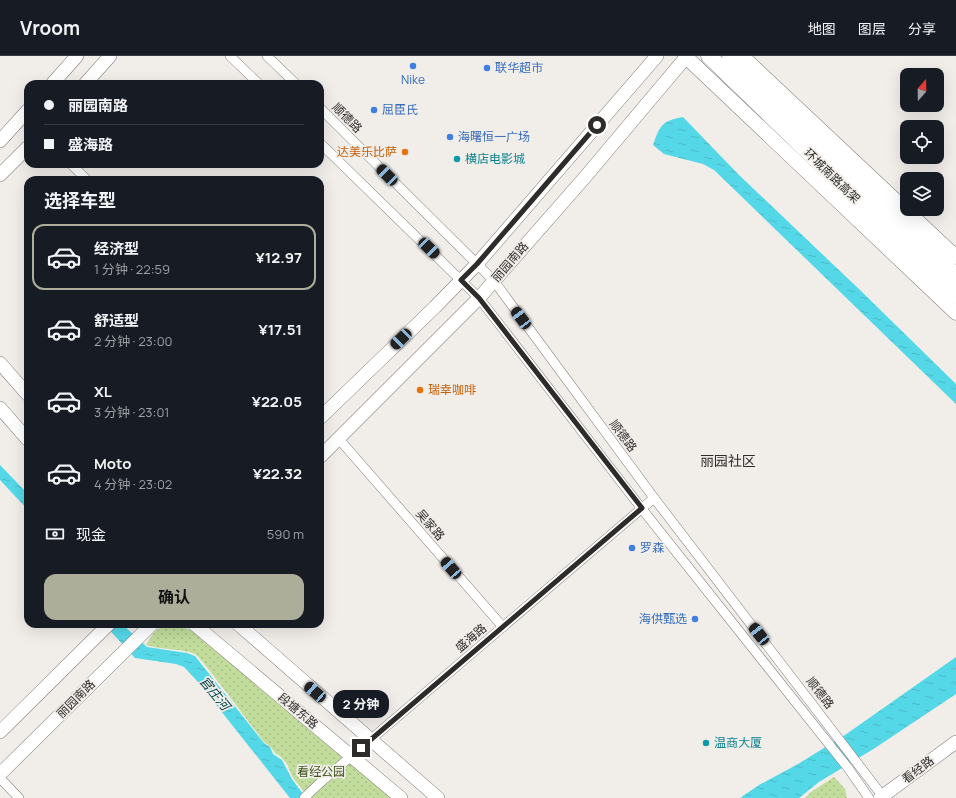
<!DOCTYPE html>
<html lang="zh">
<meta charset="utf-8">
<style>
body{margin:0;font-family:Manrope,"Noto Sans SC",sans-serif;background:#242831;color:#f1f3f6;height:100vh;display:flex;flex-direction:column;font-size:15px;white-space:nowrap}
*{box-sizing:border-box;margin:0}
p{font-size:13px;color:#9ea1a6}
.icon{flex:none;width:22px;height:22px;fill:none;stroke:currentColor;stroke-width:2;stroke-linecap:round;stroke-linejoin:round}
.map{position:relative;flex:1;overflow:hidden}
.sheet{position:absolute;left:24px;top:120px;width:300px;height:452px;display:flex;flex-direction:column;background:#171b24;border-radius:12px;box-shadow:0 4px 16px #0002}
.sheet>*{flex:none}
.guide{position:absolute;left:24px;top:24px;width:300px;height:88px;border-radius:12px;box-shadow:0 4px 16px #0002;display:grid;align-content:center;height:88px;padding:0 20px;background:#171b24}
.needle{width:26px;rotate:20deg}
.buttons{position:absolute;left:900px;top:12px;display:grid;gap:8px}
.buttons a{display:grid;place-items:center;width:44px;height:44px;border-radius:8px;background:#171b24;box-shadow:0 4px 16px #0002;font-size:20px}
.end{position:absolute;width:18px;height:18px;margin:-9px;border:5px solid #2e2c2b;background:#fff;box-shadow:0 0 0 2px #fff}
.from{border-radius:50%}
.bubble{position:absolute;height:28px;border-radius:12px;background:#171b24;box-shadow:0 4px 16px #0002;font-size:13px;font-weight:700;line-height:28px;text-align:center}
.car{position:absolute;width:12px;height:24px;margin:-12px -6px;border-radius:5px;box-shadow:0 0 3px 1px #0007;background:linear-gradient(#222 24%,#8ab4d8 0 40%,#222 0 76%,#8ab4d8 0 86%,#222 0)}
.guide b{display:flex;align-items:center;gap:14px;height:38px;font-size:15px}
.guide b+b{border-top:1px solid #363941}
.guide i{width:10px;height:10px;background:#f1f3f6}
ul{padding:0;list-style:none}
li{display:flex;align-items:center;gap:12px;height:66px;margin:0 8px 6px;padding:0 12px;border:2px solid transparent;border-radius:12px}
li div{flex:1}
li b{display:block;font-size:15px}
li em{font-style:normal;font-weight:700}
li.current{border-color:#adae99}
li>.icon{width:36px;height:36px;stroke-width:1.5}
h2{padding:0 20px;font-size:18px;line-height:48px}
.pay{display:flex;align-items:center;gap:10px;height:44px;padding:0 20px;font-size:15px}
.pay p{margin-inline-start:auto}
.cta{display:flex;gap:8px;margin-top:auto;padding:8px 20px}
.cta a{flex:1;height:46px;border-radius:12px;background:#adae99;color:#111;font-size:16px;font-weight:700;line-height:46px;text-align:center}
header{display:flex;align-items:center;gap:24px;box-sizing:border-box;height:56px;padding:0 20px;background:#171b24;border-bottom:1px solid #363941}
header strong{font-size:19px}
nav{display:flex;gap:22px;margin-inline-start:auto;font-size:14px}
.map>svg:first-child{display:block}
.park{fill:url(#park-dots)}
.water{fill:url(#water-ripples)}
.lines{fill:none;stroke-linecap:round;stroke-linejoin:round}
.street-casing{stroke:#827e7b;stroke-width:10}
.secondary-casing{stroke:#827e7b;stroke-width:14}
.primary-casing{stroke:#827e7b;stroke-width:15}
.highway-casing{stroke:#827e7b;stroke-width:17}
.street{stroke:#fff;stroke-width:9}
.secondary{stroke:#fff;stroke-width:13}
.primary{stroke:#fff;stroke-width:14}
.highway{stroke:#fff;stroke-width:16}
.route{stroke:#2e2c2b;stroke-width:5}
.shop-dot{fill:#3f7fe0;stroke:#f1eeea;stroke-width:1.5}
.food-dot{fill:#e8710a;stroke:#f1eeea;stroke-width:1.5}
.culture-dot{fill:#0f9aa8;stroke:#f1eeea;stroke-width:1.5}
.labels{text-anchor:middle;stroke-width:3.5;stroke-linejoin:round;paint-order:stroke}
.shop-label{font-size:12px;fill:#366cbe;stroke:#f1eeea;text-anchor:start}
.street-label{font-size:12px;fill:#2e2c2b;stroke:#f1eeea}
.food-label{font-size:12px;fill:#c56008;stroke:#f1eeea;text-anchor:end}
.culture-label{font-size:12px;fill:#0d838f;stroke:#f1eeea;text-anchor:start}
.park-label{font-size:12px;fill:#41561c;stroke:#f1eeea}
.water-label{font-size:13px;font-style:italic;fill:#024248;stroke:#f1eeea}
.quarter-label{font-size:14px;fill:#2e2c2b;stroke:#f1eeea}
</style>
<header>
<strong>Vroom</strong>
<nav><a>地图</a><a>图层</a><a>分享</a></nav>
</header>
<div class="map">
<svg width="956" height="742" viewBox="0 0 956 742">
<defs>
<pattern id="park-dots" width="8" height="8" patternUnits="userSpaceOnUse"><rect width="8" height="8" fill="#c1dc9b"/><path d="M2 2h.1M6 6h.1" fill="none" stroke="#a6bd86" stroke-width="1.8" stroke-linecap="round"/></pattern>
<pattern id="water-ripples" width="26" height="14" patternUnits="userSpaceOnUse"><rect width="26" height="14" fill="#54d8e7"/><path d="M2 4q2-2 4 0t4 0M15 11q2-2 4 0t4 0" fill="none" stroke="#4abac6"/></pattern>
</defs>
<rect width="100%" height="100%" fill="#f1eeea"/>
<g class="park">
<path d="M 178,568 L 193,576 L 360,714 L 390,742 L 309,742 L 293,722 L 287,708 L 280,700 L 275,697 L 271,691 L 263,685 C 255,674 200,600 195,598 C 179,592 162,594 146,589 C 156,572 159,570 178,568 Z"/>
<polygon points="834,721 845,733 847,742 805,742 811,736"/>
</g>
<g class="water">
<path d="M 683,61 L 739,119 L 861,235 L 956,328 L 956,348 L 714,114 L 703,108 L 664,98 L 653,89 C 660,69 662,65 683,61 Z"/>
<polygon points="0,409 28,438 28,454 0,424"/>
<polygon points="104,568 122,568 147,591 187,597 195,600 264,687 270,691 273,698 282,704 292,723 306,742 290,742 198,626 184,611 176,608 135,602"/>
<polygon points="956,601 956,638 875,692 819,726 799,742 740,742 759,729 798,708 845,679"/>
</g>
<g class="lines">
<defs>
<g id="street">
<polyline points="230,0 259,28"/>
<polyline points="267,0 296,28"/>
<polyline points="320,52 477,208 494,225 654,442 884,742"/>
<polyline points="320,87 479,242 642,453 848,712 869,742"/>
<polyline points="71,108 87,124"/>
<polyline points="338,382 503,571"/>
<polyline points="0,722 19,742"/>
<polyline points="304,742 322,725 654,442"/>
</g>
<g id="secondary">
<polyline points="52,28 77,0"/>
<polyline points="85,28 110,0"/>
<polyline points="0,85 28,54"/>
<polyline points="0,119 28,91"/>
<polyline points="0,307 28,339"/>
<polyline points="0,352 28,384"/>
<polyline points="320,362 435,251 477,208 657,0"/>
<polyline points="320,401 479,242 586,120 687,0"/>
<polyline points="194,568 401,742"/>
<polyline points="238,568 438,742"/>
<polyline points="0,676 109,568"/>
<polyline points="0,718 152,568"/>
<polyline points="880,742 956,686"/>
</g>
<g id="primary">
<polyline points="685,0 956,257"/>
<polyline points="742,0 956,201"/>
</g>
<g id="highway">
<polyline points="709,0 956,239"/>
<polyline points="730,0 956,220"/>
</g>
</defs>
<use href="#street" class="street-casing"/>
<use href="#secondary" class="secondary-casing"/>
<use href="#primary" class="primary-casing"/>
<use href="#highway" class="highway-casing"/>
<use href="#street" class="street"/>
<use href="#secondary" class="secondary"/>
<use href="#primary" class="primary"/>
<use href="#highway" class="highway"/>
</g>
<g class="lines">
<polyline class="route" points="361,692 642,452 479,242 461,224 477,208 597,69"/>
</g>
<g class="shop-dot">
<circle cx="413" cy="10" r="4"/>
<circle cx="487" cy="12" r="4"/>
<circle cx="374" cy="54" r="4"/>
<circle cx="450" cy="81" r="4"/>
<circle cx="632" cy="492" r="4"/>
<circle cx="695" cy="563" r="4"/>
</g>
<g class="food-dot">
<circle cx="405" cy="96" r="4"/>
<circle cx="420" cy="334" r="4"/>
</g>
<g class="culture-dot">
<circle cx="457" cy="103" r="4"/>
<circle cx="706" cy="687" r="4"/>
</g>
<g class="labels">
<g class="shop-label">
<text x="495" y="16">联华超市</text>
<text x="413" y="28" text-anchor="middle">Nike</text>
<text x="382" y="58">屈臣氏</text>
<text x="458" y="85">海曙恒一广场</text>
<text x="640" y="496">罗森</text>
<text x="687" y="567" text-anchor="end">海供甄选</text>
</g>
<g class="street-label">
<text transform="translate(347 62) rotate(45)" y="4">顺德路</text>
<text transform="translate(832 120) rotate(44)" y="4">环城南路高架</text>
<text transform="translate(510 206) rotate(-49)" y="4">丽园南路</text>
<text transform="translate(623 380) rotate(53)" y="4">顺德路</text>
<text transform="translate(430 469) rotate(49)" y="4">吴家路</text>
<text transform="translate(471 582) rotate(-40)" y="4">盛海路</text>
<text transform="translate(820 637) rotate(52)" y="4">顺德路</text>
<text transform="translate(76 643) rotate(-45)" y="4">丽园南路</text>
<text transform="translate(298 655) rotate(40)" y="4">段塘东路</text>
<text transform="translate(918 714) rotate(-37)" y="4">看经路</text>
</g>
<g class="food-label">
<text x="397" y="100">达美乐比萨</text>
<text x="428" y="338" text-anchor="start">瑞幸咖啡</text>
</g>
<g class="culture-label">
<text x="465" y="107">横店电影城</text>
<text x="714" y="691">温商大厦</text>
</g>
<g class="park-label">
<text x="321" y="720">看经公园</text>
</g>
<g class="water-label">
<text transform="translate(215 637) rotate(50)" y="5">官庄河</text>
</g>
<g class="quarter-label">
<text x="728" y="410">丽园社区</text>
</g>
</g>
</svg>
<div class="buttons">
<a><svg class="needle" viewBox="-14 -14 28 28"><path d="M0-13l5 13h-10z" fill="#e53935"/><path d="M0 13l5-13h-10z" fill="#9ea1a6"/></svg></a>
<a><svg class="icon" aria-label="locate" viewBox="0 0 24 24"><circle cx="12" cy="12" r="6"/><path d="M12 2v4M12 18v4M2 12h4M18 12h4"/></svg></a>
<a><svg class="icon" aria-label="layers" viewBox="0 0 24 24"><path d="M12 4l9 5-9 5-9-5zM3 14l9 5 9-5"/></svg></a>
</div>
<i class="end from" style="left:597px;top:69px"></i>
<i class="end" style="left:361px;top:692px"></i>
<div class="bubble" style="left:333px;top:634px;width:56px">2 分钟</div>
<i class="car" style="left:387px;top:119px;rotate:315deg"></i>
<i class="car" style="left:429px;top:192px;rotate:134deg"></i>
<i class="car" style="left:521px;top:262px;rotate:323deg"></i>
<i class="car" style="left:401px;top:283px;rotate:226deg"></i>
<i class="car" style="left:451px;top:512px;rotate:319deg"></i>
<i class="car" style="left:759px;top:578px;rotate:322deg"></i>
<i class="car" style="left:315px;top:636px;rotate:311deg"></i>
<div class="guide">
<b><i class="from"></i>丽园南路</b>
<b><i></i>盛海路</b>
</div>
<section class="sheet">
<h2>选择车型</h2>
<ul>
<li class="current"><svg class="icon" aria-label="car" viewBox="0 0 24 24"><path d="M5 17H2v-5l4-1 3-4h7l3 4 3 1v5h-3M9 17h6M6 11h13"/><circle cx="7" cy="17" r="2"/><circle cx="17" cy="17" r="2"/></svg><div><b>经济型</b><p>1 分钟 · 22:59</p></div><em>¥12.97</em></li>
<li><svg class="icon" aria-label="car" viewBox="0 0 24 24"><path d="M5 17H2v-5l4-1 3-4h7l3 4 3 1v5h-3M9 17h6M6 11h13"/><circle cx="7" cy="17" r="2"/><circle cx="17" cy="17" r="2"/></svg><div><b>舒适型</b><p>2 分钟 · 23:00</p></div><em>¥17.51</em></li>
<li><svg class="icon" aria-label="car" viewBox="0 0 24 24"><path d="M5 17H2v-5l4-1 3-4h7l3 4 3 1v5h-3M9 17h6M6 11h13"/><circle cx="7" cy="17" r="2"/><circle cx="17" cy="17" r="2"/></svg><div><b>XL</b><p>3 分钟 · 23:01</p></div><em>¥22.05</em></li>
<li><svg class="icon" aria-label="car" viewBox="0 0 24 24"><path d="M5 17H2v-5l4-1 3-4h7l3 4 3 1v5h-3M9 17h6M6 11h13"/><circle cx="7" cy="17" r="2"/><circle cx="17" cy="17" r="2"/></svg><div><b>Moto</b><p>4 分钟 · 23:02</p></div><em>¥22.32</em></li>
</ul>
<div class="pay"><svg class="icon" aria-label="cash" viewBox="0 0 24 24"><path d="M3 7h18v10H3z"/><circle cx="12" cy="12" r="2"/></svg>现金<p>590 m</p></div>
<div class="cta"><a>确认</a></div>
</section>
</div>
